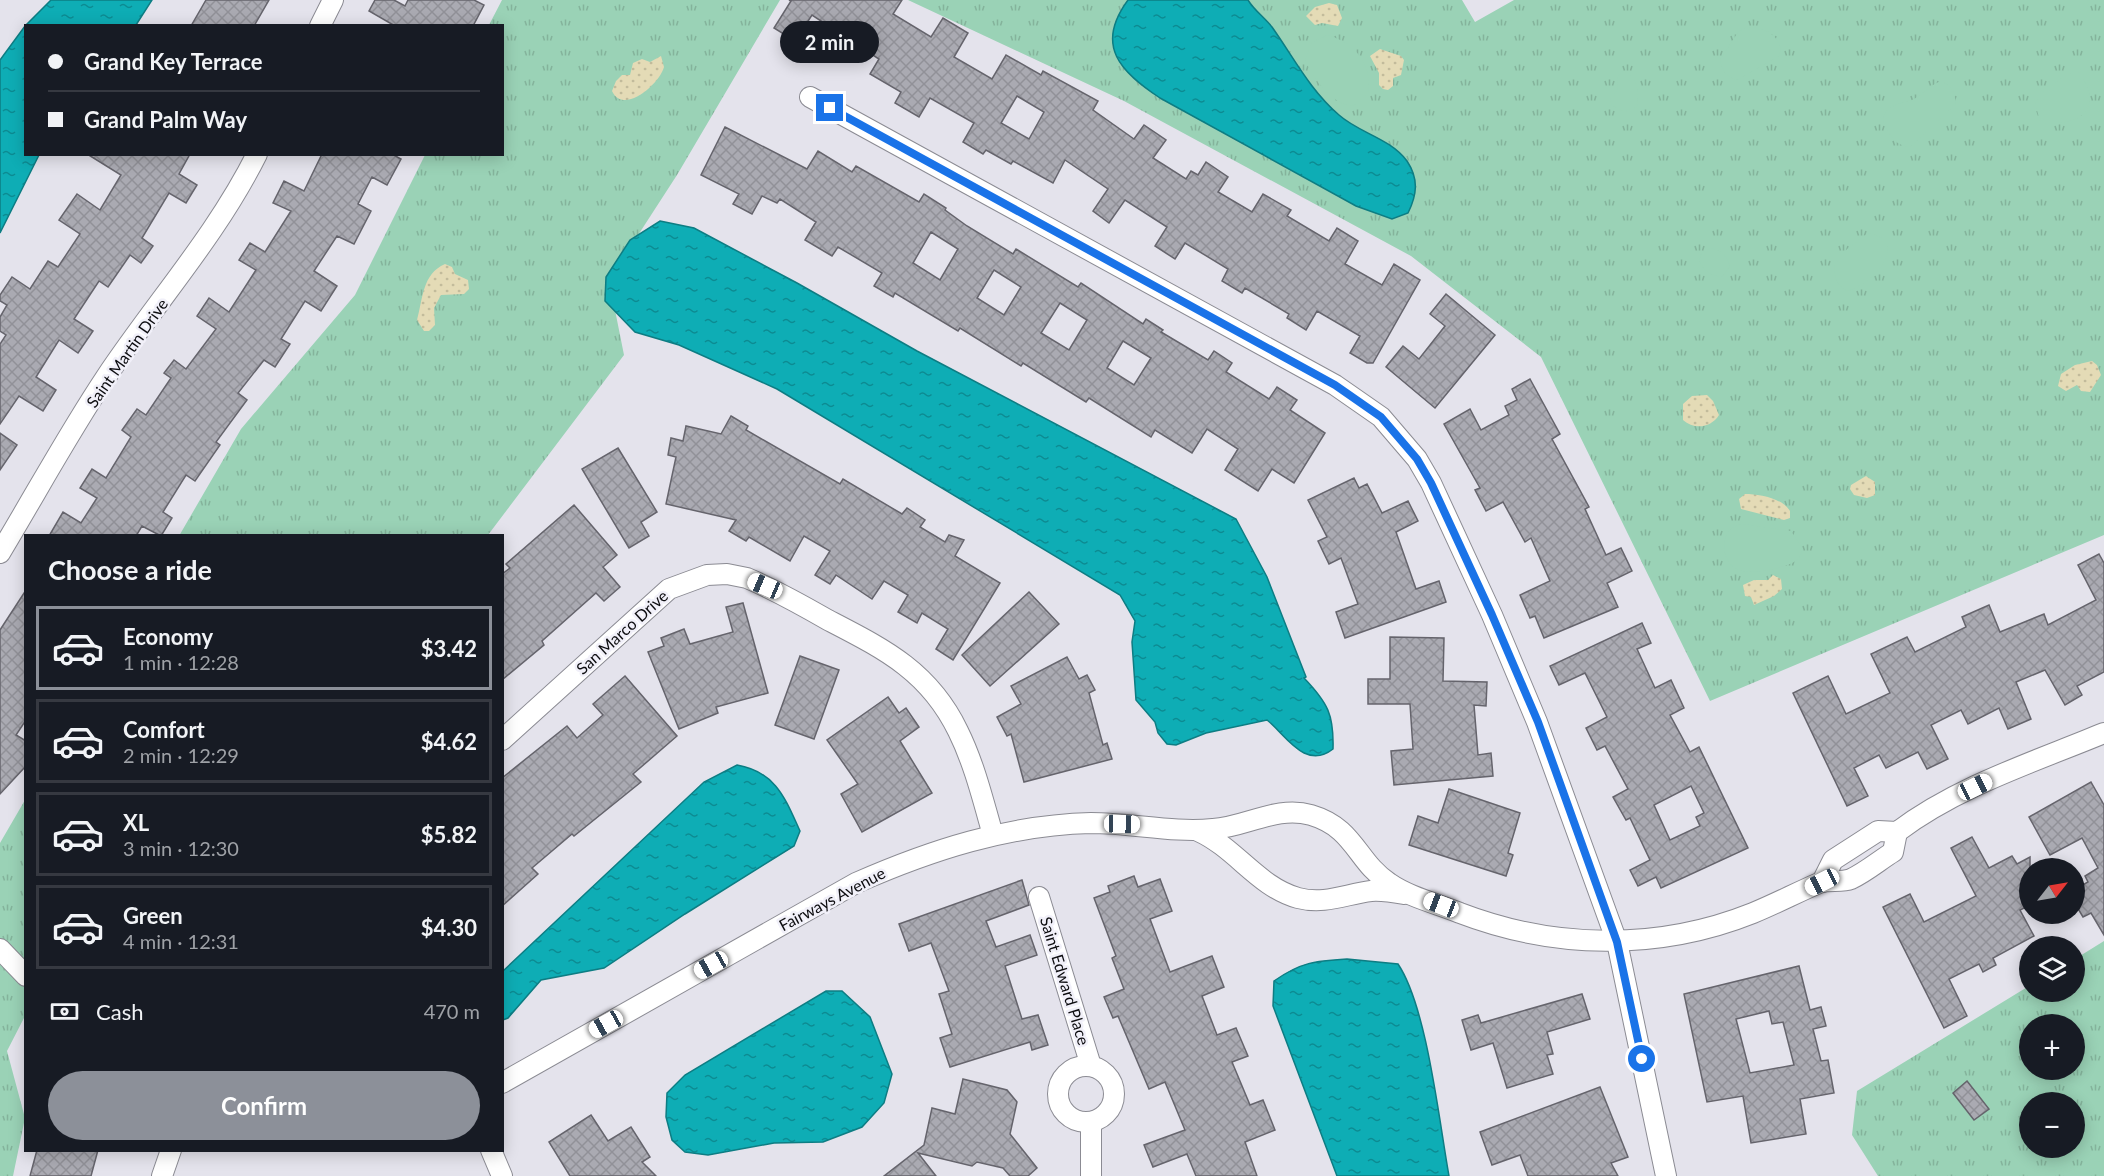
<!DOCTYPE html>
<meta charset="utf-8">
<style>
body{margin:0;font-family:Lato,sans-serif;background:#20242c;color:#f1f3f6;height:100vh;display:flex;flex-direction:column;font-size:22px;white-space:nowrap}
*{box-sizing:border-box;margin:0}
p{font-size:20px;color:#9ea1a6}
.icon{flex:none;width:33px;height:33px;fill:none;stroke:currentColor;stroke-width:2;stroke-linecap:round;stroke-linejoin:round}
.map{position:relative;flex:1;overflow:hidden}
.drawer{position:absolute;left:24px;top:534px;width:480px;height:618px;display:flex;flex-direction:column;background:#171b24;border-radius:0px;box-shadow:0 3px 15px #0003}
.drawer>*{flex:none}
.hud{position:absolute;left:24px;top:24px;width:480px;height:132px;border-radius:0px;box-shadow:0 3px 15px #0003;display:grid;align-content:center;height:132px;padding:0 24px;background:#171b24}
.needle{width:39px;rotate:59deg}
.fabs{position:absolute;left:2019px;top:858px;display:grid;gap:12px}
.fabs a{display:grid;place-items:center;width:66px;height:66px;border-radius:50%;background:#171b24;box-shadow:0 3px 15px #0003;font-size:30px}
.end{position:absolute;width:27px;height:27px;margin:-14px;border:8px solid #1a73e8;background:#fff;box-shadow:0 0 0 3px #fff}
.from{border-radius:50%}
.bubble{position:absolute;height:42px;border-radius:21px;background:#171b24;box-shadow:0 3px 15px #0003;font-size:20px;font-weight:700;line-height:42px;text-align:center}
.car{position:absolute;width:18px;height:36px;margin:-18px -9px;border-radius:8px;box-shadow:0 0 4px 2px #0007;background:linear-gradient(#fff 24%,#345 0 40%,#fff 0 76%,#345 0 86%,#fff 0)}
.hud b{display:flex;align-items:center;gap:21px;height:57px;font-size:22px}
.hud b+b{border-top:2px solid #363941}
.hud i{width:15px;height:15px;background:#f1f3f6}
ul{padding:0;list-style:none}
li{display:flex;align-items:center;gap:18px;height:84px;margin:0 12px 9px;padding:0 12px;border:3px solid #363941;border-radius:0px}
li div{flex:1}
li b{display:block;font-size:22px}
li em{font-style:normal;font-weight:700}
li.on{border-color:#8c9099}
li>.icon{width:54px;height:54px;stroke-width:1.5}
h2{padding:0 24px;font-size:27px;line-height:72px}
.pay{display:flex;align-items:center;gap:15px;height:66px;padding:0 24px;font-size:22px}
.pay p{margin-inline-start:auto}
.action{display:flex;gap:12px;margin-top:auto;padding:12px 24px}
.action a{flex:1;height:69px;border-radius:36px;background:#8c9099;color:#fff;font-size:24px;font-weight:700;line-height:69px;text-align:center}
.map>svg:first-child{display:block}
.grass{fill:url(#grass-tufts);fill-rule:evenodd}
.sand{fill:url(#sand-dots)}
.garden{fill:#9ad2b6}
.water{fill:url(#water-ripples);stroke:#0d7d83;stroke-width:1.5}
.building{fill:url(#building-cross-hatch);stroke:#65646c;stroke-width:1.5;fill-rule:evenodd}
.lines{fill:none;stroke-linecap:round;stroke-linejoin:round}
.minor-casing{stroke:#8b8b93;stroke-width:22}
.minor{stroke:#fff;stroke-width:20}
.route{stroke:#1a73e8;stroke-width:8}
.labels{text-anchor:middle;stroke-width:5;stroke-linejoin:round;paint-order:stroke}
.street-label{font-size:16px;fill:#0c0c0f;stroke:#f1f0f9}
</style>
<div class="map">
<svg width="2104" height="1176" viewBox="0 0 2104 1176">
<defs>
<pattern id="grass-tufts" width="24" height="20" patternUnits="userSpaceOnUse" patternTransform="scale(1.5)"><rect width="24" height="20" fill="#9ad2b6"/><path d="M3 7l-1-3M5 7V3M7 7l1-3M15 17l-1-3M17 17v-4M19 17l1-3" fill="none" stroke="#84b39b"/></pattern>
<pattern id="sand-dots" width="8" height="8" patternUnits="userSpaceOnUse" patternTransform="scale(1.5)"><rect width="8" height="8" fill="#e4dbb6"/><path d="M2 2h.1M6 6h.1" fill="none" stroke="#c2bb9b" stroke-width="1.8" stroke-linecap="round"/></pattern>
<pattern id="water-ripples" width="26" height="14" patternUnits="userSpaceOnUse" patternTransform="scale(1.5)"><rect width="26" height="14" fill="#0eadb5"/><path d="M2 4q2-2 4 0t4 0M15 11q2-2 4 0t4 0" fill="none" stroke="#0c8b92"/></pattern>
<pattern id="building-cross-hatch" width="8" height="8" patternUnits="userSpaceOnUse" patternTransform="scale(1.5)"><rect width="8" height="8" fill="#aaaab2"/><path d="M0 0l8 8M0 8l8-8" fill="none" stroke="#919198"/></pattern>
</defs>
<rect width="100%" height="100%" fill="#e4e3ec"/>
<g class="grass">
<polygon points="502,0 780,0 677,175 609,280 624,355 488,535 179,536 241,429 355,295 425,155 502,154 502,26 489,25"/>
<polygon points="908,0 1462,0 1475,22 1514,0 2104,0 2104,535 1710,701 1541,357 1411,256 1124,101"/>
<polygon points="25,800 25,1016 7,1051 25,1118 13,1176 0,1176 0,843"/>
<path d="M 2104,941 L 2104,1176 L 1878,1176 L 1852,1135 L 1857,1091 L 2029,986 L 2030,992 L 2074,992 L 2075,959 ZM 2030,1024 L 2074,1024 L 2074,1070 L 2030,1070 ZM 2030,1102 L 2074,1102 L 2074,1148 L 2030,1148 Z"/>
</g>
<g class="sand">
<polygon points="1329,3 1337,5 1342,18 1338,26 1322,23 1315,25 1306,16 1315,7"/>
<polygon points="1380,49 1401,56 1404,60 1401,75 1393,78 1393,86 1388,90 1383,89 1379,85 1379,73 1370,56"/>
<path d="M 661,56 L 664,67 C 660,83 624,116 612,91 L 616,81 L 622,75 L 630,75 L 633,63 L 642,59 L 650,62 Z"/>
<path d="M 445,264 L 452,267 L 455,274 L 468,280 L 469,289 L 464,294 L 441,295 L 434,308 L 435,325 L 429,331 L 424,331 L 417,320 C 423,299 422,274 445,264 Z"/>
<polygon points="2092,361 2097,365 2101,375 2090,392 2081,391 2077,385 2066,391 2058,386 2061,374 2075,365"/>
<path d="M 1707,395 L 1713,401 L 1719,415 C 1711,428 1694,430 1683,420 L 1683,404 L 1692,396 Z"/>
<polygon points="1866,476 1875,482 1875,495 1867,498 1854,495 1850,489 1851,485"/>
<path d="M 1745,494 C 1759,494 1782,498 1790,511 L 1790,518 L 1784,520 L 1741,509 L 1739,499 Z"/>
<polygon points="1773,575 1781,579 1782,589 1774,596 1754,605 1751,597 1745,596 1743,585 1754,580 1768,580"/>
</g>
<g class="garden">
<path d="M 1746,27 C 1761,27 1776,32 1781,48 L 1779,56 L 1737,80 C 1726,76 1722,71 1720,60 L 1738,32 Z"/>
<path d="M 1328,35 C 1355,43 1373,65 1368,93 L 1353,106 C 1332,105 1313,78 1305,60 L 1312,42 Z"/>
<path d="M 1622,71 C 1637,74 1640,94 1637,107 L 1624,112 L 1612,105 L 1610,99 L 1617,91 L 1618,76 Z"/>
<path d="M 2072,72 L 2079,73 C 2099,100 2091,120 2058,123 C 2050,123 2047,125 2040,121 L 2035,103 L 2046,88 Z"/>
<path d="M 1941,81 C 1952,86 1955,92 1956,104 L 1910,147 C 1900,146 1893,141 1888,131 C 1885,126 1881,120 1885,114 C 1889,104 1905,103 1914,99 C 1924,93 1930,85 1941,81 Z"/>
<path d="M 1868,233 C 1913,242 1870,286 1847,291 C 1836,285 1835,278 1834,266 L 1847,249 Z"/>
<path d="M 1711,248 C 1722,251 1726,255 1730,266 L 1722,277 C 1710,275 1704,272 1699,260 L 1702,252 Z"/>
<path d="M 1743,524 L 1791,531 L 1803,549 C 1801,552 1801,555 1799,558 C 1791,568 1748,576 1737,569 C 1718,559 1720,526 1743,524 Z"/>
</g>
<g class="water">
<polygon points="51,0 152,0 136,25 26,25"/>
<path d="M 1128,0 L 1248,0 C 1254,10 1265,18 1272,27 C 1294,58 1310,90 1339,115 C 1359,133 1390,138 1407,161 C 1419,179 1417,195 1408,213 L 1392,219 L 1356,206 L 1160,98 C 1121,72 1094,46 1128,0 Z"/>
<polygon points="25,26 26,154 39,155 0,233 0,60"/>
<path d="M 660,221 L 694,228 L 797,283 L 917,351 L 1236,519 L 1267,577 L 1306,677 L 1304,678 C 1328,703 1334,715 1333,749 C 1305,771 1285,734 1267,720 L 1206,733 L 1176,745 L 1167,744 L 1158,733 L 1155,722 L 1136,700 L 1132,642 L 1135,621 L 1120,595 L 777,389 L 679,345 L 635,332 L 605,301 L 606,277 L 630,240 Z"/>
<path d="M 737,765 C 776,772 785,798 800,831 L 794,846 L 685,914 L 604,968 L 541,980 L 508,1018 L 503,1020 L 503,971 L 704,782 Z"/>
<path d="M 1347,959 L 1398,964 C 1427,1007 1439,1121 1449,1176 L 1337,1176 L 1273,1006 L 1274,981 C 1301,962 1315,961 1347,959 Z"/>
<polygon points="826,991 842,991 870,1017 892,1074 884,1103 862,1127 823,1142 774,1143 708,1155 685,1152 672,1140 666,1117 667,1093 685,1075"/>
</g>
<g class="building">
<polygon points="206,0 269,0 254,26 191,26"/>
<polygon points="375,0 394,0 405,6 408,0 474,0 484,5 473,26 395,26 369,11"/>
<path d="M 789,0 L 902,0 L 893,14 L 931,37 L 943,18 L 968,33 L 954,57 L 992,79 L 1006,55 L 1041,75 L 1043,71 L 1098,101 L 1093,110 L 1134,139 L 1144,125 L 1166,140 L 1153,158 L 1186,179 L 1191,171 L 1198,175 L 1206,162 L 1228,177 L 1218,192 L 1252,212 L 1263,194 L 1291,210 L 1287,216 L 1329,241 L 1337,228 L 1358,241 L 1345,264 L 1382,285 L 1394,264 L 1420,280 L 1373,363 L 1367,363 L 1350,353 L 1360,336 L 1317,311 L 1306,330 L 1287,318 L 1289,314 L 1245,288 L 1242,293 L 1222,281 L 1228,269 L 1185,243 L 1175,259 L 1155,246 L 1167,227 L 1125,200 L 1109,223 L 1093,211 L 1108,189 L 1065,160 L 1053,183 L 1013,161 L 1011,164 L 986,150 L 983,154 L 963,142 L 974,123 L 930,98 L 919,117 L 895,103 L 901,92 L 870,74 L 879,59 L 812,15 L 795,41 L 774,28 L 791,1 ZM 1017,96 L 1044,112 L 1029,139 L 1001,123 Z"/>
<path d="M 725,127 L 807,169 L 818,151 L 852,172 L 856,166 L 919,202 L 924,194 L 946,208 L 945,210 L 967,226 L 1013,254 L 1016,249 L 1078,287 L 1081,283 L 1143,324 L 1146,319 L 1163,330 L 1161,332 L 1208,360 L 1214,351 L 1232,363 L 1226,372 L 1269,399 L 1277,387 L 1297,400 L 1290,410 L 1325,433 L 1294,483 L 1272,469 L 1258,491 L 1225,470 L 1238,449 L 1207,429 L 1192,453 L 1155,430 L 1151,437 L 1089,398 L 1086,402 L 1023,363 L 1021,366 L 960,328 L 958,331 L 895,293 L 893,297 L 874,286 L 882,273 L 838,247 L 832,256 L 805,240 L 816,222 L 780,199 L 777,203 L 762,196 L 752,214 L 733,204 L 739,194 L 701,175 ZM 931,232 L 958,249 L 940,280 L 913,263 ZM 994,270 L 1021,287 L 1004,315 L 977,298 ZM 1060,303 L 1087,320 L 1069,350 L 1041,333 ZM 1123,341 L 1151,358 L 1134,385 L 1107,368 Z"/>
<polygon points="87,154 190,154 179,174 197,185 186,203 169,193 142,238 153,246 141,263 130,255 108,287 99,281 74,319 93,331 78,353 59,340 36,377 56,390 43,411 19,396 0,424 0,344 6,335 0,331 0,317 7,305 0,301 0,295 12,277 30,289 48,261 58,267 80,234 59,220 77,194 100,210 121,175"/>
<polygon points="322,154 392,154 401,159 387,185 372,177 358,204 371,211 354,244 337,236 314,271 337,286 321,311 305,301 281,339 290,344 275,367 264,360 238,393 247,400 216,442 220,445 195,481 186,475 163,512 172,518 161,536 142,526 136,536 49,536 63,512 81,523 97,498 80,488 92,469 106,478 131,437 122,430 137,409 146,415 171,378 164,373 174,360 186,369 216,329 197,316 209,298 229,312 256,270 239,260 250,243 265,252 291,211 273,203 284,181 304,191"/>
<polygon points="1446,294 1495,335 1435,408 1386,367 1403,346 1419,359 1445,326 1430,314"/>
<polygon points="1530,379 1560,434 1552,439 1589,507 1585,509 1606,555 1621,548 1632,571 1607,583 1618,607 1544,638 1535,616 1530,618 1520,595 1550,581 1531,538 1525,542 1503,502 1486,511 1475,490 1480,488 1444,424 1470,409 1481,430 1509,415 1505,406 1517,400 1512,389"/>
<polygon points="731,416 748,426 746,430 840,484 843,479 902,514 907,508 925,520 920,527 945,542 949,535 964,540 955,556 1000,583 953,660 936,649 948,629 922,613 917,623 898,612 908,595 884,581 872,599 836,575 830,584 815,575 830,551 804,536 790,561 749,537 746,541 729,531 736,520 666,504 676,457 668,455 671,438 683,441 686,426 721,434"/>
<polygon points="0,433 17,445 0,470"/>
<polygon points="618,448 657,512 641,522 649,536 629,548 582,469"/>
<polygon points="1354,478 1359,488 1367,484 1382,513 1408,501 1418,521 1396,532 1416,589 1439,581 1446,602 1345,638 1336,612 1358,604 1341,558 1329,564 1318,541 1327,537 1308,500"/>
<polygon points="574,505 617,555 603,567 620,587 604,601 596,593 542,641 544,645 502,680 502,574 510,568 506,564"/>
<polygon points="2099,554 2104,563 2104,672 2077,686 2082,695 2065,705 2045,670 2016,682 2031,719 2008,729 1999,708 1968,724 1961,710 1931,725 1948,759 1927,769 1918,752 1886,768 1879,755 1854,768 1868,796 1847,806 1793,693 1828,676 1846,714 1890,693 1871,654 1907,637 1915,652 1966,627 1962,617 1989,605 2000,632 2044,614 2048,625 2096,600 2078,565"/>
<polygon points="26,590 26,720 16,735 26,741 26,766 0,794 0,630"/>
<polygon points="1029,592 1059,624 990,686 962,655"/>
<polygon points="743,603 768,693 716,707 718,713 679,729 648,652 664,646 661,638 684,629 690,644 733,632 726,607"/>
<path d="M 1642,623 L 1651,643 L 1637,649 L 1655,688 L 1671,680 L 1684,708 L 1670,715 L 1690,752 L 1699,747 L 1748,848 L 1661,888 L 1656,877 L 1638,886 L 1630,870 L 1650,860 L 1630,818 L 1626,820 L 1613,797 L 1628,789 L 1605,746 L 1597,750 L 1586,728 L 1607,717 L 1585,673 L 1559,685 L 1550,666 ZM 1691,786 L 1704,813 L 1696,817 L 1700,826 L 1670,840 L 1654,805 Z"/>
<polygon points="1390,637 1444,638 1443,681 1487,682 1486,706 1474,705 1478,755 1491,753 1493,776 1394,785 1391,751 1413,749 1410,704 1368,704 1368,679 1390,679"/>
<polygon points="800,656 839,670 814,739 775,725"/>
<polygon points="1067,657 1079,679 1087,675 1095,690 1089,693 1103,745 1107,743 1112,759 1024,782 1011,734 1007,736 997,717 1021,704 1011,686"/>
<polygon points="625,676 677,736 633,774 641,782 574,836 572,834 532,868 538,874 502,906 502,778 567,726 577,738 603,715 593,704"/>
<polygon points="888,697 899,713 906,708 919,727 900,741 932,793 862,832 841,794 858,784 827,740"/>
<polygon points="2091,782 2104,805 2104,935 2091,913 2083,917 2074,902 2074,890 2088,882 2085,876 2098,868 2082,838 2050,855 2029,817"/>
<polygon points="1449,789 1520,813 1508,853 1513,855 1506,876 1409,845 1418,816 1438,823"/>
<polygon points="1972,837 1989,868 2012,856 2017,864 2030,857 2030,905 2020,910 2034,936 1993,958 1996,965 1983,972 1979,964 1949,979 1967,1016 1944,1028 1883,907 1910,894 1924,922 1976,896 1951,848"/>
<polygon points="1134,876 1138,887 1160,879 1172,911 1150,919 1170,972 1212,956 1224,987 1202,996 1217,1035 1236,1028 1248,1056 1232,1062 1250,1105 1263,1100 1275,1130 1245,1142 1257,1176 1196,1176 1187,1154 1153,1167 1144,1145 1185,1130 1165,1082 1149,1089 1118,1016 1113,1018 1104,997 1124,989 1112,958 1116,956 1094,898 1110,892 1108,886"/>
<polygon points="1022,880 1029,905 986,921 996,947 1030,935 1037,955 1005,966 1022,1019 1038,1015 1048,1045 1032,1050 1030,1042 950,1067 940,1038 952,1034 939,994 949,991 931,943 909,951 899,924"/>
<path d="M 1799,966 L 1810,1010 L 1821,1007 L 1826,1026 L 1813,1029 L 1821,1061 L 1828,1060 L 1834,1093 L 1800,1099 L 1806,1134 L 1751,1143 L 1743,1096 L 1707,1102 L 1684,994 ZM 1769,1011 L 1772,1024 L 1783,1022 L 1794,1065 L 1750,1073 L 1736,1019 Z"/>
<polygon points="1582,994 1590,1019 1547,1032 1553,1054 1547,1055 1553,1074 1507,1088 1493,1043 1471,1050 1462,1020 1478,1015 1481,1023"/>
<polygon points="963,1079 1007,1090 1017,1102 1010,1134 1037,1168 1028,1176 1010,1176 1003,1168 977,1162 972,1166 918,1153 936,1176 884,1176 924,1145 932,1108 955,1114"/>
<polygon points="1967,1081 1989,1109 1974,1120 1953,1093"/>
<polygon points="1600,1087 1628,1157 1611,1163 1618,1176 1528,1176 1520,1155 1492,1165 1480,1132"/>
<polygon points="591,1115 608,1141 631,1127 650,1157 642,1162 656,1176 570,1176 549,1142"/>
<polygon points="37,1150 98,1150 91,1176 30,1176"/>
</g>
<g class="lines">
<defs>
<g id="minor">
<polyline points="320,26 333,0"/>
<polyline points="810,97 1335,385 1381,417 1417,459 1431,483 1492,615 1537,722 1617,942 1666,1176"/>
<path d="M 0,553 C 35,495 68,434 106,377 C 156,302 216,236 257,154"/>
<path d="M 502,740 L 669,589 L 707,575 L 727,574 L 747,578 C 775,590 802,605 828,620 C 884,649 929,671 958,731 C 974,763 983,800 993,835"/>
<path d="M 1198,831 C 1236,848 1258,887 1298,898 C 1325,905 1346,894 1371,891 C 1382,890 1393,892 1404,894"/>
<path d="M 1822,882 L 1833,860 L 1878,831 L 1897,832 C 1958,786 2034,762 2104,733"/>
<polyline points="1039,897 1091,1066"/>
<polyline points="0,949 26,976"/>
<circle cx="1086" cy="1094" r="28"/>
<path d="M 502,1083 L 856,883 C 931,850 1008,825 1091,823 C 1132,823 1173,833 1213,829 C 1246,827 1277,805 1311,815 C 1355,828 1356,861 1389,883 C 1409,897 1438,904 1460,913 C 1554,949 1658,951 1753,913 C 1775,904 1796,893 1819,883 C 1829,879 1841,883 1851,879 C 1866,872 1880,860 1893,852 L 1897,832"/>
<polyline points="491,1150 502,1176"/>
<polyline points="162,1176 171,1150"/>
<polyline points="1091,1176 1091,1122"/>
</g>
</defs>
<use href="#minor" class="minor-casing"/>
<use href="#minor" class="minor"/>
</g>
<g class="lines">
<polyline class="route" points="830,108 1335,385 1381,417 1417,459 1431,483 1492,615 1538,722 1617,942 1642,1059"/>
</g>
<g class="labels">
<g class="street-label">
<text transform="translate(127 353) rotate(-55)" y="6">Saint Martin Drive</text>
<text transform="translate(622 632) rotate(-42)" y="6">San Marco Drive</text>
<text transform="translate(832 899) rotate(-28)" y="6">Fairways Avenue</text>
<text transform="translate(1065 981) rotate(73)" y="6">Saint Edward Place</text>
</g>
</g>
</svg>
<div class="fabs">
<a><svg class="needle" viewBox="-14 -14 28 28"><path d="M0-13l5 13h-10z" fill="#e53935"/><path d="M0 13l5-13h-10z" fill="#9ea1a6"/></svg></a>
<a><svg class="icon" aria-label="layers" viewBox="0 0 24 24"><path d="M12 4l9 5-9 5-9-5zM3 14l9 5 9-5"/></svg></a>
<a>+</a>
<a>−</a>
</div>
<i class="end from" style="left:1642px;top:1059px"></i>
<i class="end" style="left:830px;top:108px"></i>
<div class="bubble" style="left:780px;top:21px;width:99px">2 min</div>
<i class="car" style="left:765px;top:586px;rotate:293deg"></i>
<i class="car" style="left:1975px;top:787px;rotate:64deg"></i>
<i class="car" style="left:1122px;top:824px;rotate:91deg"></i>
<i class="car" style="left:1822px;top:882px;rotate:243deg"></i>
<i class="car" style="left:1441px;top:905px;rotate:291deg"></i>
<i class="car" style="left:711px;top:965px;rotate:241deg"></i>
<i class="car" style="left:606px;top:1024px;rotate:241deg"></i>
<div class="hud">
<b><i class="from"></i>Grand Key Terrace</b>
<b><i></i>Grand Palm Way</b>
</div>
<section class="drawer">
<h2>Choose a ride</h2>
<ul>
<li class="on"><svg class="icon" aria-label="car" viewBox="0 0 24 24"><path d="M5 17H2v-5l4-1 3-4h7l3 4 3 1v5h-3M9 17h6M6 11h13"/><circle cx="7" cy="17" r="2"/><circle cx="17" cy="17" r="2"/></svg><div><b>Economy</b><p>1 min · 12:28</p></div><em>$3.42</em></li>
<li><svg class="icon" aria-label="car" viewBox="0 0 24 24"><path d="M5 17H2v-5l4-1 3-4h7l3 4 3 1v5h-3M9 17h6M6 11h13"/><circle cx="7" cy="17" r="2"/><circle cx="17" cy="17" r="2"/></svg><div><b>Comfort</b><p>2 min · 12:29</p></div><em>$4.62</em></li>
<li><svg class="icon" aria-label="car" viewBox="0 0 24 24"><path d="M5 17H2v-5l4-1 3-4h7l3 4 3 1v5h-3M9 17h6M6 11h13"/><circle cx="7" cy="17" r="2"/><circle cx="17" cy="17" r="2"/></svg><div><b>XL</b><p>3 min · 12:30</p></div><em>$5.82</em></li>
<li><svg class="icon" aria-label="car" viewBox="0 0 24 24"><path d="M5 17H2v-5l4-1 3-4h7l3 4 3 1v5h-3M9 17h6M6 11h13"/><circle cx="7" cy="17" r="2"/><circle cx="17" cy="17" r="2"/></svg><div><b>Green</b><p>4 min · 12:31</p></div><em>$4.30</em></li>
</ul>
<div class="pay"><svg class="icon" aria-label="cash" viewBox="0 0 24 24"><path d="M3 7h18v10H3z"/><circle cx="12" cy="12" r="2"/></svg>Cash<p>470 m</p></div>
<div class="action"><a>Confirm</a></div>
</section>
</div>
